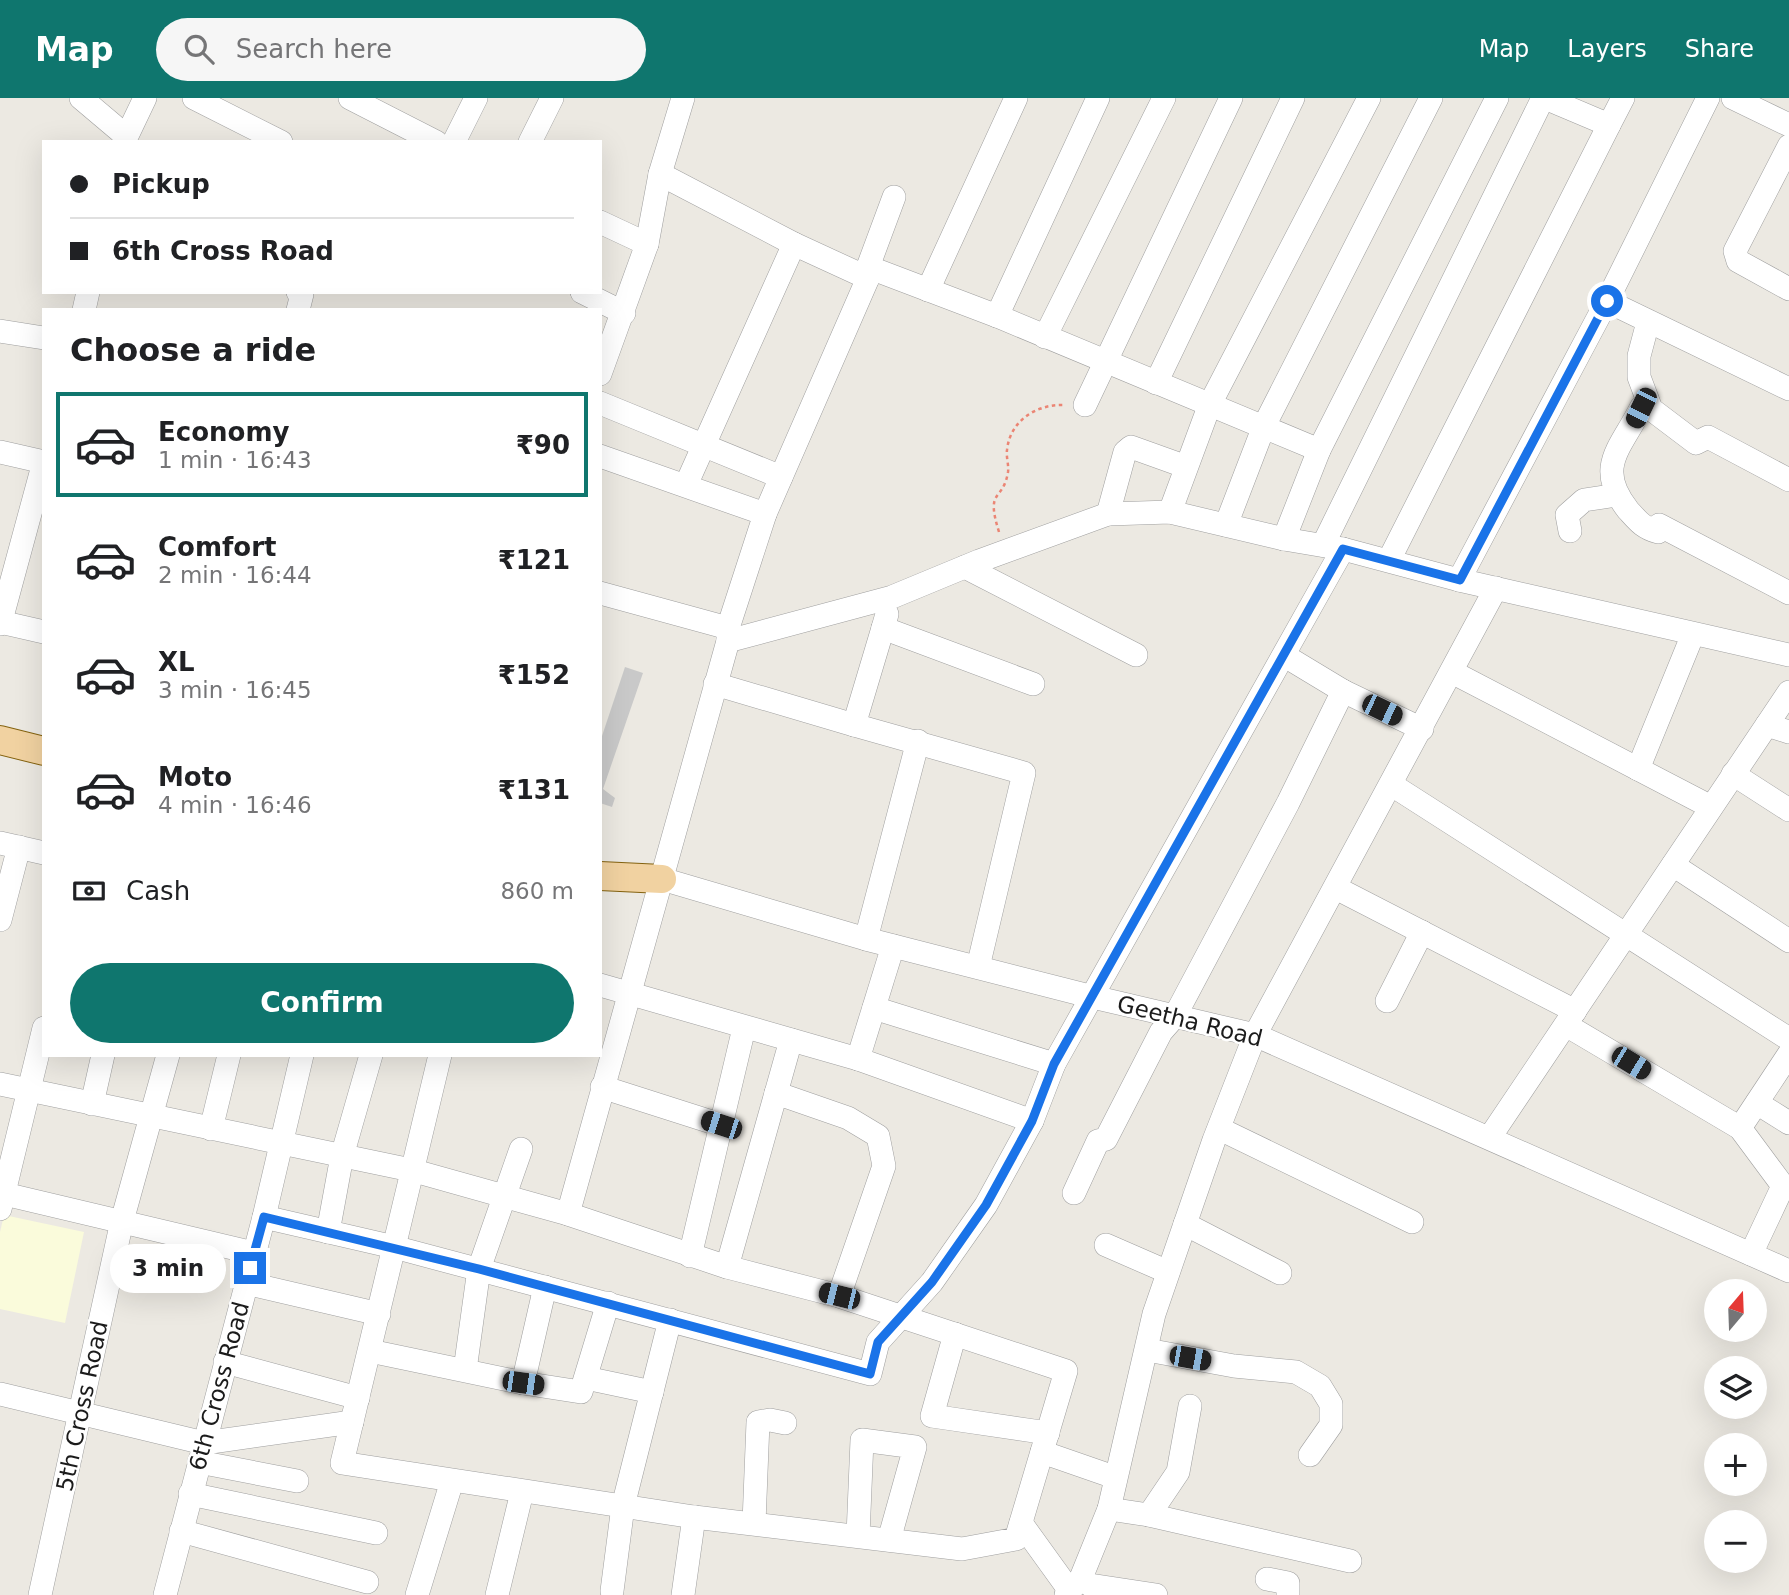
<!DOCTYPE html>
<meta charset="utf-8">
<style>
body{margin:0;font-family:"DejaVu Sans",sans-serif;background:#f6f6f6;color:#202124;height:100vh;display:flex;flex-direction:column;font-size:26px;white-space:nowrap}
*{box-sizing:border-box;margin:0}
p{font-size:23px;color:#757577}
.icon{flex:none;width:38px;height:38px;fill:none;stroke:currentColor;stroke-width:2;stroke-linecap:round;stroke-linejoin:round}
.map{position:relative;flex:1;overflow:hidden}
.drawer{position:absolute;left:42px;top:210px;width:560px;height:749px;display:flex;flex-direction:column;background:#fff;border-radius:0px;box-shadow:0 7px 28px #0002}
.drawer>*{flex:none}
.guide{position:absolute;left:42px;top:42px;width:560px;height:154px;border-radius:0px;box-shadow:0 7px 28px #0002;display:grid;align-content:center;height:154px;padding:0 28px;background:#fff}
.needle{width:46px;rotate:19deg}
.fabs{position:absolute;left:1704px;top:1181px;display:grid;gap:14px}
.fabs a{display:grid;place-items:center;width:63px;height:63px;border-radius:50%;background:#fff;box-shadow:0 7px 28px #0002;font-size:35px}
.end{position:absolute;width:32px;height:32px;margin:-16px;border:9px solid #1a73e8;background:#fff;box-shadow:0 0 0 4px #fff}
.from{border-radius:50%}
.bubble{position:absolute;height:49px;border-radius:24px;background:#fff;box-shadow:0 7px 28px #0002;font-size:23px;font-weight:700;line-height:49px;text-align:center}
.car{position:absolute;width:21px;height:42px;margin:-21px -10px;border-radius:9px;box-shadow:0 0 5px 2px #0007;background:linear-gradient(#222 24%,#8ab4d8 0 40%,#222 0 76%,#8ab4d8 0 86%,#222 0)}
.guide b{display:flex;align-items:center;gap:24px;height:66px;font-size:26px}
.guide b+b{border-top:2px solid #e0e0e0}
.guide i{width:18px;height:18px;background:#202124}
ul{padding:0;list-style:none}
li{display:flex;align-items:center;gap:21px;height:105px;margin:0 14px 10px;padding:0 14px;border:4px solid transparent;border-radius:0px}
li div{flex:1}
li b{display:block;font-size:26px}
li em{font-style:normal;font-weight:700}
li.on{border-color:#0f766e}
li>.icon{width:63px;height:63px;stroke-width:1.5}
h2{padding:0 28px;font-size:32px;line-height:84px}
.pay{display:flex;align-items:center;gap:18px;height:77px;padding:0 28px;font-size:26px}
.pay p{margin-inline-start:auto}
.action{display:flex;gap:14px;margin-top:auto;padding:14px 28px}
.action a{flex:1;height:80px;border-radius:42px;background:#0f766e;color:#fff;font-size:28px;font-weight:700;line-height:80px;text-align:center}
header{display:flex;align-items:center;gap:42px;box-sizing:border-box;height:98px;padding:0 35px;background:#0f766e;color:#fff}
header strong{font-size:33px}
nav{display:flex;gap:38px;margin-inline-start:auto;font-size:24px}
.search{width:490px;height:63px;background:#f6f6f6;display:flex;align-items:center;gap:18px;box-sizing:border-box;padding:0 24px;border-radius:38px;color:#757577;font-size:26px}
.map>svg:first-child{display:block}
.education{fill:#fafbdb}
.religious{fill:#c9c9c9}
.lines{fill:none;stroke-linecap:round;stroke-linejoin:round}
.minor-casing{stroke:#9f9f9f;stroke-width:24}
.major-casing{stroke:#84620f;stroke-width:30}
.path{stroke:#eb8574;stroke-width:2.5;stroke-dasharray:3.5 3.5;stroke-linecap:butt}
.minor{stroke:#fff;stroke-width:23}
.major{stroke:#f1d2a1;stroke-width:28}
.route{stroke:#1a73e8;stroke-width:9}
.labels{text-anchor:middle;stroke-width:5;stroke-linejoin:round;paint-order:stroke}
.street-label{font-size:23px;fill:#1b1b1b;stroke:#fff}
</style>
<header>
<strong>Map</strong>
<div class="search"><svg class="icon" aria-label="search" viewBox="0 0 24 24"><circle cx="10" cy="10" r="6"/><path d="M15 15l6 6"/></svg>Search here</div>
<nav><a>Map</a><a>Layers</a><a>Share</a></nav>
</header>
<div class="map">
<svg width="1789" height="1497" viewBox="0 0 1789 1497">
<rect width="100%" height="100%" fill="#ece9e2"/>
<polygon class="education" points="4,1117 84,1134 65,1225 0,1211 0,1134"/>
<polygon class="religious" points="625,569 643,575 603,691 615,700 612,709 600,705 600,644"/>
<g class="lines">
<defs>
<g id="minor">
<polyline points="81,0 126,38"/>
<polyline points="194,0 281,44"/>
<polyline points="350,0 436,44"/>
<polyline points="1545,0 1609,27 1623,0"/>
<polyline points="1733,0 1789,27"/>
<polyline points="124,44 145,0"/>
<polyline points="454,44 476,0"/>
<polyline points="530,44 552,0"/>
<polyline points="1789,48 1735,153 1738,163 1789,191"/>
<polyline points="660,76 794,146 868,180"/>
<polyline points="600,124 647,146"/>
<polyline points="868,169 997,218 1319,352 1284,441"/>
<polyline points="928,192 1016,0"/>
<polyline points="298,194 302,196 298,212"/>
<polyline points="582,194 624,215"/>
<polyline points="1607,203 1789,291"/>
<polyline points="84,212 88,194"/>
<polyline points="997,218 1098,0"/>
<polyline points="1648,224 1639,258 1639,279 1651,311 1696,345 1708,339 1789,382"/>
<polyline points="0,233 44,240"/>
<polyline points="1045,239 1164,0"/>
<polyline points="600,276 647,146 660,76 683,0"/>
<polyline points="1156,285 1293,0"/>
<polyline points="600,305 781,379"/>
<polyline points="1085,307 1231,0"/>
<path d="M 1651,311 L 1641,310 C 1621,350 1594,369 1628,412 C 1638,423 1643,430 1658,434 L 1659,427 L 1789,495"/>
<polyline points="1319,352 1497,0"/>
<polyline points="0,354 44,364"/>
<polyline points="600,358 765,416 728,530 728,543"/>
<polyline points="686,387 794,146"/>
<polyline points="1170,414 1210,306 1369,0"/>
<polyline points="765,416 868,180 868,169 894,99"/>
<polyline points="1108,416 1125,354 1131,349 1184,368"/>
<polyline points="1226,427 1264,328 1431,0"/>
<polyline points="1570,433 1567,417 1584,402 1617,397"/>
<polyline points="1323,447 1543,0"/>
<polyline points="1389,462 1609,27"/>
<polyline points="965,469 1136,557"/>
<polyline points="1459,482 1607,203 1708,0"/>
<polyline points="600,495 728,530"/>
<polyline points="887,516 883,530 1033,586"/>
<polyline points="0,524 44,534"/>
<polyline points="0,526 44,364"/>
<polyline points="1285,558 1343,593 1422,631"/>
<polyline points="1452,574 1711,709"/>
<polyline points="715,586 854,627 883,530"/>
<polyline points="854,627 1024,675 978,869"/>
<polyline points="1767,627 1789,634"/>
<polyline points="1638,671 1693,536"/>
<polyline points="1733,676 1789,712"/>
<polyline points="1392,687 1789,941"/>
<polyline points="0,745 44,755"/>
<polyline points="1673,767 1789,843"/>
<polyline points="662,781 866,841 1093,899 1255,937 1789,1173"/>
<polyline points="1336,790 1575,913"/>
<polyline points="0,822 19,749"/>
<polyline points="866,841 918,643"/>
<polyline points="600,887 858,961 1032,1023"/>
<polyline points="1387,903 1422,834"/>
<polyline points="874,910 1054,966"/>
<polyline points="1566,927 1740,1030 1789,956"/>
<polyline points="440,957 394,1149 870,1276 878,1244 932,1184 986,1107 1032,1023 1054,966 1343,451"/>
<polyline points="858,961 893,848"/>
<polyline points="0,986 411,1072 568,1116 727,1169 839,1198 1066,1273 1016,1441 962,1451 694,1419 342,1365 394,1149 264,1119"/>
<polyline points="602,989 721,1027"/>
<polyline points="776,995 848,1020 878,1038 884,1068 839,1198"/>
<polyline points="1757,1005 1789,1025"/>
<polyline points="92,1006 103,957"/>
<polyline points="1740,1030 1783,1088 1751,1156"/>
<polyline points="211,1031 229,957"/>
<polyline points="1220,1031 1412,1124"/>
<polyline points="1490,1039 1789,594"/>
<polyline points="0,1095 254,1155"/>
<polyline points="1074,1095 1098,1043 1106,1041 1161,934 1175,918 1288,705 1343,593"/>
<polyline points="0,1111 44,930"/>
<polyline points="568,1116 728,543 892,499 979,463 1108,416 1170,414 1284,441 1343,451 1459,482 1789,557"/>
<polyline points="1185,1126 1280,1175"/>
<polyline points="328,1134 342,1058 371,957"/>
<polyline points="1106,1147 1168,1174"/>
<polyline points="690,1158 744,930"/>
<polyline points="727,1169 791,942"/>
<polyline points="246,1185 379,1216"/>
<polyline points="955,1236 932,1318 1048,1335"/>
<polyline points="1147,1252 1234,1268 1296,1274 1320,1288 1331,1306 1331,1327 1310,1357"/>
<polyline points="370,1253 523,1285 545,1189"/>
<polyline points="225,1264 358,1300"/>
<polyline points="465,1272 479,1171 521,1051"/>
<polyline points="586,1280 652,1294"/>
<polyline points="523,1285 581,1294 608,1205"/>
<polyline points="0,1296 204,1345 352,1324"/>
<polyline points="1042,1354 1114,1379"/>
<polyline points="199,1364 297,1383"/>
<polyline points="190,1396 376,1435"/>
<polyline points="1109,1411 1149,1417 1178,1374 1190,1308"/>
<polyline points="1149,1417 1350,1463"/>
<polyline points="754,1425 758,1324 770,1322 785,1325"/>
<polyline points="1021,1425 1070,1493"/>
<polyline points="181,1433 367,1484"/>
<polyline points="858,1438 862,1342 915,1349 889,1442"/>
<polyline points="1081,1480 1090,1487 1156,1497"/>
<polyline points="1267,1481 1288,1485 1288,1497"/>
<polyline points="612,1493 623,1408 670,1222"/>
<polyline points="40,1497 122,1123 168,957"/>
<polyline points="165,1497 264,1119 302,957"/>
<polyline points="417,1497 452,1383"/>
<polyline points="497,1497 522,1394"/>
<polyline points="683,1497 694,1419"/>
<polyline points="1066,1497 1081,1480 1109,1411 1154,1216 1214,1042 1255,937 1496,490"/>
</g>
<g id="major">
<polyline points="0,642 44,653"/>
<polyline points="600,778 662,781"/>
</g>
</defs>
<use href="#minor" class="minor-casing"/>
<use href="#major" class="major-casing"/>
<path class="path" d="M 999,434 C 985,389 1003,405 1008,374 C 1009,367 1006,359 1007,352 C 1010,323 1036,306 1064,307"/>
<use href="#minor" class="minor"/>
<use href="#major" class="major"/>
</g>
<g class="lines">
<polyline class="route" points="250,1170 264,1119 479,1171 870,1276 878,1244 932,1184 986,1107 1032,1023 1054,966 1343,451 1460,482 1607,203"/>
</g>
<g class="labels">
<g class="street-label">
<text transform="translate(1190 923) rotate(14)" y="8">Geetha Road</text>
<text transform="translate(219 1288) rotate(-75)" y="8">6th Cross Road</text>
<text transform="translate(82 1308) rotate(-78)" y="8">5th Cross Road</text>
</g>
</g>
</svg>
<div class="fabs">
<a><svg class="needle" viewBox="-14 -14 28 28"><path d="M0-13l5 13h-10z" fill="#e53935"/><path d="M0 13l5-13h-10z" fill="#757577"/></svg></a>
<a><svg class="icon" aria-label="layers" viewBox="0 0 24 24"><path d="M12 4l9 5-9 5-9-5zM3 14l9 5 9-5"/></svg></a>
<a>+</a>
<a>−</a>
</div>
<i class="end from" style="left:1607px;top:203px"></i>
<i class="end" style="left:250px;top:1170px"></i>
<div class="bubble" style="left:110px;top:1146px;width:116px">3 min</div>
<i class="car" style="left:1641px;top:310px;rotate:206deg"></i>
<i class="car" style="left:1382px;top:612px;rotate:116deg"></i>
<i class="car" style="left:1631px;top:965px;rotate:121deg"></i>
<i class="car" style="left:721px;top:1027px;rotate:288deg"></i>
<i class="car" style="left:839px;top:1198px;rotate:284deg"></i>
<i class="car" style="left:1190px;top:1260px;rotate:100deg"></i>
<i class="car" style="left:523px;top:1285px;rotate:98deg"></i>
<div class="guide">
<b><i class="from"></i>Pickup</b>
<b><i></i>6th Cross Road</b>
</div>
<section class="drawer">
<h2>Choose a ride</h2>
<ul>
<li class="on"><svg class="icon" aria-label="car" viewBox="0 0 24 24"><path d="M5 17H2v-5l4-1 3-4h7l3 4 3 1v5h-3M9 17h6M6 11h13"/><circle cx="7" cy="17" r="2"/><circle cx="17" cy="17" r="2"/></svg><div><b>Economy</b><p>1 min · 16:43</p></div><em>₹90</em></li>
<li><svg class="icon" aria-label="car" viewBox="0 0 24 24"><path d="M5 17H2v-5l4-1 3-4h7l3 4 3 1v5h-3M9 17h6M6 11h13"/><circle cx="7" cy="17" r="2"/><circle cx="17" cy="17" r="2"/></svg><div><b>Comfort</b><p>2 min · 16:44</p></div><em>₹121</em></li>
<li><svg class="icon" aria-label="car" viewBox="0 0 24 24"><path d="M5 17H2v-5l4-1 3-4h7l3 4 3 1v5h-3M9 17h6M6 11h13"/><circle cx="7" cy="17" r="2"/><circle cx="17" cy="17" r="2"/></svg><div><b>XL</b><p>3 min · 16:45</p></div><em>₹152</em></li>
<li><svg class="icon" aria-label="car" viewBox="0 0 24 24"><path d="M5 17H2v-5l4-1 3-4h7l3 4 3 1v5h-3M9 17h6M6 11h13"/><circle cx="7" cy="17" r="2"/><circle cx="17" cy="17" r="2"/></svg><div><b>Moto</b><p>4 min · 16:46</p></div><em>₹131</em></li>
</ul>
<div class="pay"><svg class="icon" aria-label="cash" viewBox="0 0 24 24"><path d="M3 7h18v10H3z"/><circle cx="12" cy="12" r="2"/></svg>Cash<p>860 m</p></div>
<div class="action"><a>Confirm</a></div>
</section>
</div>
